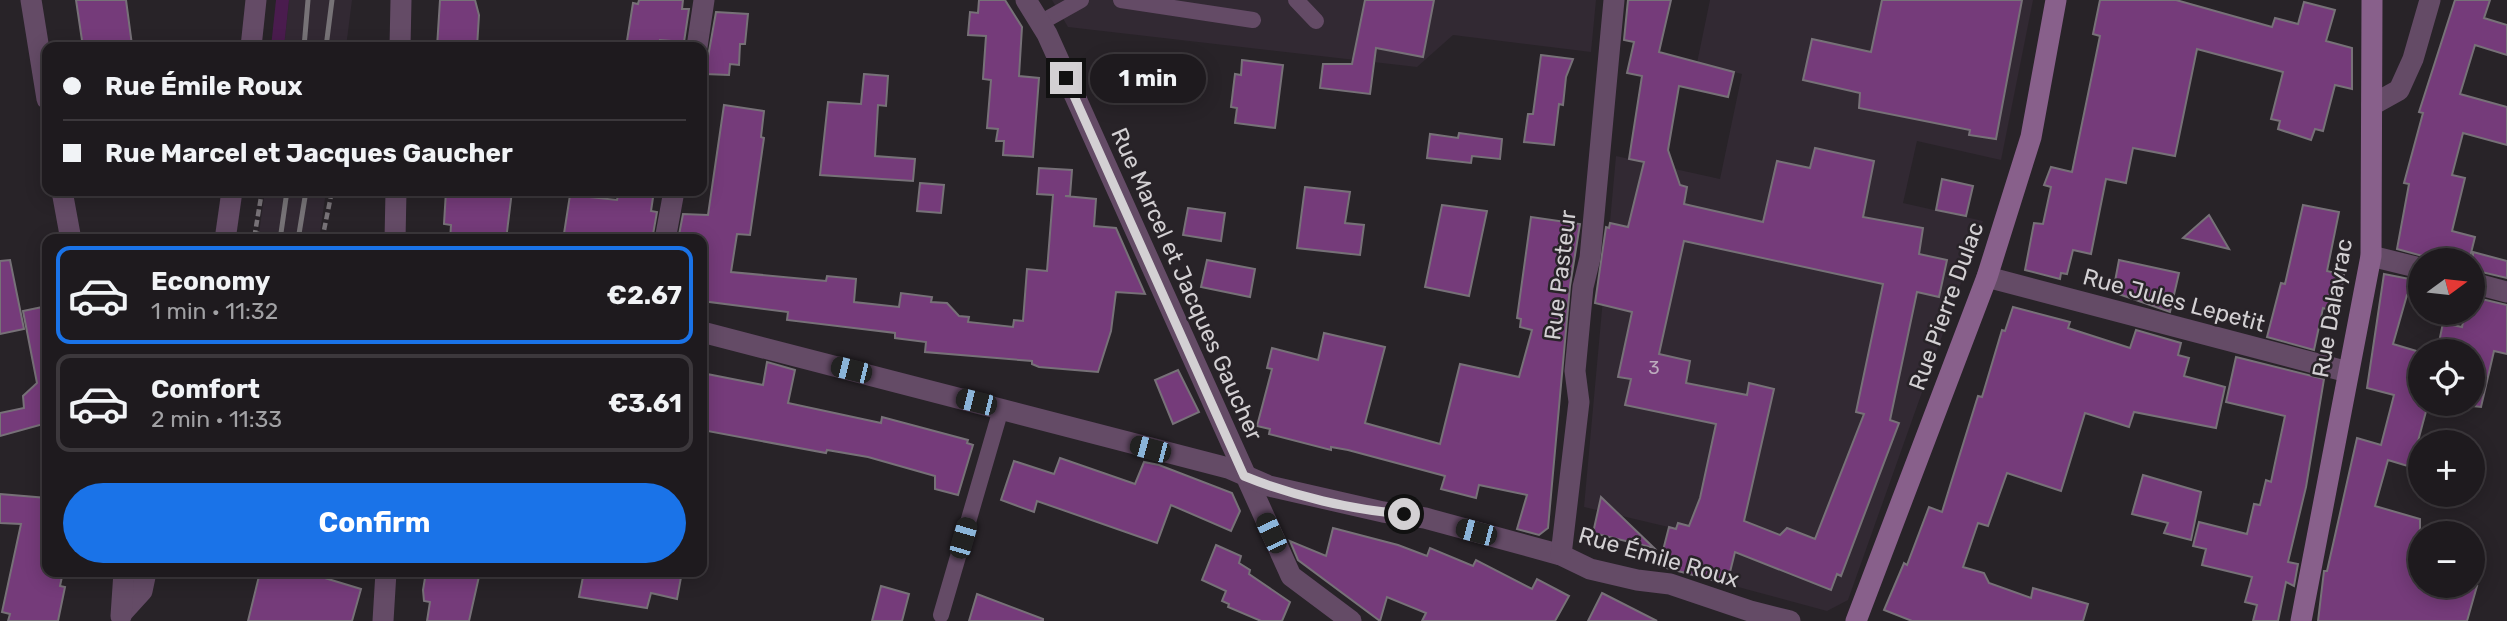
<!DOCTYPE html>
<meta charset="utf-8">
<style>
body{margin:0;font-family:Rubik,sans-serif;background:#2b272b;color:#f1f3f6;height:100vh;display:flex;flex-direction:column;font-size:26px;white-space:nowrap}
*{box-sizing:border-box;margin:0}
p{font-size:23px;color:#a1a1a4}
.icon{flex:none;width:38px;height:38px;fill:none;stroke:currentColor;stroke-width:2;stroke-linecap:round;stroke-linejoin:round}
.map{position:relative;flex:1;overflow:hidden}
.panel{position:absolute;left:42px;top:234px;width:665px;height:343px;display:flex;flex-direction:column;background:#1e1a1e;border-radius:14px;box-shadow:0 4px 18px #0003,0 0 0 2px #3c383c}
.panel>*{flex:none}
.banner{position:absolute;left:42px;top:42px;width:665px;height:154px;border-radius:14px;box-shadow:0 4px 18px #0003,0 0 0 2px #3c383c;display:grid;align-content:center;height:154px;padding:0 21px;background:#1e1a1e}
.needle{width:46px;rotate:75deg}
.fabs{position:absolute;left:2408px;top:248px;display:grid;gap:14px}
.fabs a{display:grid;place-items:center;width:77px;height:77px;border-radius:50%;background:#1e1a1e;box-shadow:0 4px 18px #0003,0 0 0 2px #3c383c;font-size:35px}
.end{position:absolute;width:32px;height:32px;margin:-16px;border:9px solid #d3d0d3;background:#111;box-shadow:0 0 0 4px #111}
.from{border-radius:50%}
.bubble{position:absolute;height:49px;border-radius:24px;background:#1e1a1e;box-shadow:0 4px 18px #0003,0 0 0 2px #3c383c;font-size:23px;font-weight:700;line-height:49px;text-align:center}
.car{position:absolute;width:21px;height:42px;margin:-21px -10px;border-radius:9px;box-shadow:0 0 5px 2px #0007;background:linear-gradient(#222 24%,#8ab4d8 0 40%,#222 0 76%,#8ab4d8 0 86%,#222 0)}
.banner b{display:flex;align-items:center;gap:24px;height:66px;font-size:26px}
.banner b+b{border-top:2px solid #3c383c}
.banner i{width:18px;height:18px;background:#f1f3f6}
ul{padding:12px 0 0;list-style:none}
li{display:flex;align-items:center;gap:21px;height:98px;margin:0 14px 10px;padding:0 7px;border:4px solid #3c383c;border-radius:14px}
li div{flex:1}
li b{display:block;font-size:26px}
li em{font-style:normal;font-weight:700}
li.selected{border-color:#1a73e8}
li>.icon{width:63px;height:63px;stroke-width:1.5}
.action{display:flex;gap:14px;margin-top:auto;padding:14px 21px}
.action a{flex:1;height:80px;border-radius:42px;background:#1a73e8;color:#fff;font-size:28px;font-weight:700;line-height:80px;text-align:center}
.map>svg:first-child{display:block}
.built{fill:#322933}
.green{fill:#4a1c4e}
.building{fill:#753b7a;stroke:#777178;stroke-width:2;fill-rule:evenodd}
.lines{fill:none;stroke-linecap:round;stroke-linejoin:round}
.path{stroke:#787378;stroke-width:4.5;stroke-dasharray:7 3.5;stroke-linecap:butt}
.lane{stroke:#644b66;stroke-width:16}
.street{stroke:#644b66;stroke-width:21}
.secondary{stroke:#88608b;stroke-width:21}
.rail{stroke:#777377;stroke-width:5}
.route{stroke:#d3d0d3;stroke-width:9}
.labels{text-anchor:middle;stroke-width:5;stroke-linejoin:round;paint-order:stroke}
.number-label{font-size:19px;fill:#bcabbd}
.street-label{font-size:23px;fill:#d3d0d3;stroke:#282328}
</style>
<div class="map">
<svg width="2507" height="621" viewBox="0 0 2507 621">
<rect width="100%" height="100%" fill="#282328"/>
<g class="built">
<polygon points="289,0 352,0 346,47 284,47"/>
<polygon points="1052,0 1596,0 1591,52 1453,35 1417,67 1068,27"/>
<polygon points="1710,0 2033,0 2001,160 1917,141 1903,203 1983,221 1848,600 1827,611 1727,584 1736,543 1584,507 1616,156 1720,179 1742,74 1697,63"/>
<polygon points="265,191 326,191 319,240 258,240"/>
</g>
<polygon class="green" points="276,0 289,0 284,47 271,47"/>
<g class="building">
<polygon points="76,0 126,0 132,45 83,47"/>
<polygon points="440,0 475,0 479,15 477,47 437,47"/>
<polygon points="639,0 683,0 682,9 689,9 684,42 660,40 659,47 626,47 633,3 638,4"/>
<polygon points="979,0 1005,0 1022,27 1019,76 1039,78 1033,157 1003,155 1004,141 996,141 998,129 987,128 991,80 983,79 986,36 968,35 970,12 978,13"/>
<polygon points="1365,0 1434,0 1423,57 1376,48 1370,94 1320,88 1323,64 1352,64"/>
<path d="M 1628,0 L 1671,0 L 1659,52 L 1734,72 L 1728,97 L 1679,86 L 1668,150 L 1680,185 L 1687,187 L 1684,204 L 1763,222 L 1777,161 L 1810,168 L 1815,148 L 1874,161 L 1863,217 L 1923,228 L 1919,254 L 1947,260 L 1939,297 L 1917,292 L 1890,420 L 1899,423 L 1841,576 L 1837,574 L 1831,590 L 1735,552 L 1727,584 L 1659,566 L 1669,527 L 1676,529 L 1678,523 L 1689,526 L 1700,498 L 1716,424 L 1625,405 L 1631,379 L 1618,377 L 1632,312 L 1595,303 L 1606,227 L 1609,228 L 1610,223 L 1628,227 L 1644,162 L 1629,159 L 1642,76 L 1627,73 L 1634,42 L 1624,40 ZM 1684,241 L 1883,284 L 1856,412 L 1864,414 L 1815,539 L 1787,528 L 1780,535 L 1744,521 L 1774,389 L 1749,383 L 1747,395 L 1686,383 L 1690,361 L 1659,354 Z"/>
<polygon points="1882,0 2022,0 1996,139 1969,135 1970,130 1859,108 1860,93 1803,80 1812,39 1871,52"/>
<polygon points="2100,0 2176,0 2272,27 2275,18 2298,24 2304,2 2335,10 2326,41 2352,48 2352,89 2335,85 2323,131 2315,129 2311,140 2278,129 2280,121 2271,119 2283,72 2197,49 2175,156 2133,148 2126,183 2106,179 2091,254 2073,250 2067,274 2061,273 2060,279 2025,270 2034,223 2043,224 2051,187 2044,185 2051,167 2072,172 2100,36 2093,34"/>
<polygon points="2455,0 2490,0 2484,18 2507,25 2507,55 2475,45 2460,94 2507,107 2507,145 2463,133 2452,175 2465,178 2452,231 2475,237 2469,261 2441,261 2397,249 2409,184 2404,183 2423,113 2419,112"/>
<polygon points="716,12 748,14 745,44 740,44 739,65 730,64 729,75 705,74"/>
<polygon points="1541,55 1573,59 1566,77 1563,105 1559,104 1554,145 1524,142 1528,114 1533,114"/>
<polygon points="1242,60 1283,65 1275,128 1235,123 1237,108 1231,107 1235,74 1241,75"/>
<polygon points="864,74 888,76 886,106 878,105 875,156 915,159 913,181 820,175 828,102 861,104"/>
<polygon points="724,105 764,111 761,137 764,138 750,235 737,234 731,272 826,281 827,276 856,279 854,302 899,307 901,293 932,297 931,302 947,303 959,316 969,317 968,322 1013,327 1014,320 1023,321 1027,269 1047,271 1053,195 1037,194 1039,168 1072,170 1070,196 1065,196 1096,199 1094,226 1116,228 1145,294 1116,292 1111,331 1098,372 1039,367 1032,364 1032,361 925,352 926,342 895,338 895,333 787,320 788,312 702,301 702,240 678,240 683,214 708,215"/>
<polygon points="1459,133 1502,139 1500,159 1472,156 1471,163 1427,158 1430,134 1458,138"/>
<polygon points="1942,179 1973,186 1966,216 1936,210"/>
<polygon points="920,183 944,185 941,213 917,211"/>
<polygon points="1305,187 1350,192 1345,223 1364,225 1360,255 1297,248"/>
<polygon points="446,191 512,191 506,240 450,240 451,225 444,224"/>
<polygon points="619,191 654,191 651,211 657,212 652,240 563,240 570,195 617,200"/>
<polygon points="1442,205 1487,211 1469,296 1425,287"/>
<polygon points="2303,205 2339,212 2327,271 2344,275 2337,312 2323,308 2314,350 2267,337 2281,283 2285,284"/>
<polygon points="1188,208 1225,213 1221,241 1183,235"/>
<polygon points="2209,215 2229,249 2183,238"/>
<polygon points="1531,217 1580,224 1570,286 1548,528 1539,535 1517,529 1527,495 1479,485 1476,498 1441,489 1445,476 1348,450 1331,447 1331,450 1269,434 1270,429 1257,426 1272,369 1267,368 1272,348 1318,360 1324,333 1385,347 1365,423 1440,444 1460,364 1519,377 1532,330 1520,327 1521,319 1517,318"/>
<polygon points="2473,252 2507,261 2507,278 2473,270"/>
<polygon points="10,260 24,329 0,334 0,261"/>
<polygon points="1207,260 1255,269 1250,297 1201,287"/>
<polygon points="2119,260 2179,273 2170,312 2113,292"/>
<polygon points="2384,274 2420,281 2420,298 2407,295 2393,344 2420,352 2420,404 2428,404 2411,467 2388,460 2375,506 2420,519 2420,586 2477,586 2467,621 2318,621 2324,571 2327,571 2357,438 2381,445 2394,395 2367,388"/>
<polygon points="2473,297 2507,305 2507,354 2494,351 2481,407 2473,406 2473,352 2437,352 2443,323 2462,327 2465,313 2473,313"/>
<polygon points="47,306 47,423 0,436 0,413 24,408 23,396 37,383 23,311"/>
<polygon points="2013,307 2070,322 2068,328 2130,348 2136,330 2181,343 2178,355 2189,358 2184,376 2225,387 2216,428 2134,412 2129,427 2085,413 2061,491 2007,473 1988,526 1978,523 1963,567 1984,573 1989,583 2031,598 2033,588 2088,604 2083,621 1912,621 1884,610 1904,563 1907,565 1929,507 1942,512 1978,396 1982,397 2002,330 2005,331"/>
<polygon points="2236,357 2324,379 2306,487 2288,562 2298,564 2294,586 2286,582 2278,621 2253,621 2257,605 2245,602 2252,577 2202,565 2206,549 2193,546 2199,522 2247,534 2254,504 2260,505 2266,480 2271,482 2285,416 2226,402"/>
<polygon points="767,362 795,370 788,403 881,423 882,417 968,440 967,443 973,445 958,495 935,489 935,476 868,457 827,450 826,453 702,430 702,373 763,385"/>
<polygon points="1178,370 1199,412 1173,424 1155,380"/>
<polygon points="1060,458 1135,484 1144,462 1159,465 1232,493 1240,511 1231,531 1171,505 1157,543 1037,501 1034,512 1001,500 1014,461 1054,474"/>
<polygon points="2143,475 2201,492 2191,540 2164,533 2168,523 2132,514"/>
<polygon points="0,494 47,498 47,572 63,572 60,586 65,587 58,621 8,621 10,614 2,612 21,524 0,523"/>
<polygon points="1601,497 1654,548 1593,533"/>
<polygon points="1333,528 1398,545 1427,556 1430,548 1473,566 1476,560 1532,589 1537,579 1569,596 1555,621 1422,621 1426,613 1387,597 1380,621 1298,560 1290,541 1326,556"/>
<polygon points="1216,545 1241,556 1239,563 1250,570 1249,574 1290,602 1282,621 1261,621 1228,607 1229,604 1222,601 1226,591 1202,580"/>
<polygon points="260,572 305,572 361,589 352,621 248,621"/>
<polygon points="426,572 480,572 469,621 427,621 430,602 424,601 423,590"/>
<polygon points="584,572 682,572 677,599 651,593 647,608 579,597"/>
<polygon points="881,586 909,594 902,621 872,621"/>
<polygon points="1602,593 1657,621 1588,621"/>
<polygon points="977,594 1043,619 1043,621 969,621"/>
</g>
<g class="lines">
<g class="path">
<polyline points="259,234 255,233 262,191"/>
<polyline points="322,240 332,191"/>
</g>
<g class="lane">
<polyline points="1121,0 1253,20"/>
<polyline points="1296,0 1316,21"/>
<polyline points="1040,23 1081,0"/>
<polyline points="941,615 1001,409"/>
</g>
<g class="street">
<polyline points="31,0 47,99"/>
<polyline points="1026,0 1047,34 1291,576 1351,621"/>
<polyline points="251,47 256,0"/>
<polyline points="400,47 401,0"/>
<polyline points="697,47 704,0"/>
<polyline points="2372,105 2399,90 2413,59 2430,0"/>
<polyline points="62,191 71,240"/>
<polyline points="225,240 232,191"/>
<polyline points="395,240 396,191"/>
<polyline points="665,240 674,191"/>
<polyline points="2371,256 2420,268"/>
<polyline points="1987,277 2348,372"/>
<polyline points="2473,283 2507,292"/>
<polyline points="702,332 1228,468 1269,486 1383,512 1425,518 1561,555 1590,569 1637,580 1670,584 1750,611 1790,621"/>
<polyline points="1561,555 1579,402 1575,371 1583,287 1590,258 1614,0"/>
<polyline points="122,613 142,591 146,572"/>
<polyline points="121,616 124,572"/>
<polyline points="383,621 386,572"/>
</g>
<g class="secondary">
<polyline points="1856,621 1987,277 2031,137 2056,0"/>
<polyline points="2301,621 2371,256 2372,0"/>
</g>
<g class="rail">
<polyline points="304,47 308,0"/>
<polyline points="326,47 332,0"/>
<polyline points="280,240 287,191"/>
<polyline points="298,240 306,191"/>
</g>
</g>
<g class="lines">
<path class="route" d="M 1066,78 L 1244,476 C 1293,496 1352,510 1404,514"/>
</g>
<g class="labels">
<g class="number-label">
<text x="1654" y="374">3</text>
</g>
<g class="street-label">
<text transform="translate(1560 275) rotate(-83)" y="8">Rue Pasteur</text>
<text transform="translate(1187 284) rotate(66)" y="8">Rue Marcel et Jacques Gaucher</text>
<text transform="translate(2174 300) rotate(15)" y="8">Rue Jules Lepetit</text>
<text transform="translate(1946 306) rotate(-70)" y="8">Rue Pierre Dulac</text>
<text transform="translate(2332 308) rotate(-80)" y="8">Rue Dalayrac</text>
<text transform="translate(1659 557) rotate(16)" y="8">Rue Émile Roux</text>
</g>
</g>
</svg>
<div class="fabs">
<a><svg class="needle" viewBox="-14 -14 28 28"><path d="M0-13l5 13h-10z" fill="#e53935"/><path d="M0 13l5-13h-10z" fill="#a1a1a4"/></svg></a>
<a><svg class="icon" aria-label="locate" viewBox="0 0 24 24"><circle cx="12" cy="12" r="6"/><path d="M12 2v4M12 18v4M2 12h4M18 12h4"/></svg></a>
<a>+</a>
<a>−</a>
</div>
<i class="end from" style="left:1404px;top:514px"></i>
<i class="end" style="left:1066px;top:78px"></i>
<div class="bubble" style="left:1090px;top:54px;width:116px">1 min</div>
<i class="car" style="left:851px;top:370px;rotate:284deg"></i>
<i class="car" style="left:976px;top:402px;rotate:284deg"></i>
<i class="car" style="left:1150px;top:449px;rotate:285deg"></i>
<i class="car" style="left:1476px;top:532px;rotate:285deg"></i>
<i class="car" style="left:1271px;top:533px;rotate:335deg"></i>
<i class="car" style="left:963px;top:538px;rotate:16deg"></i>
<div class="banner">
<b><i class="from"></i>Rue Émile Roux</b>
<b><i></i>Rue Marcel et Jacques Gaucher</b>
</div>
<section class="panel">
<ul>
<li class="selected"><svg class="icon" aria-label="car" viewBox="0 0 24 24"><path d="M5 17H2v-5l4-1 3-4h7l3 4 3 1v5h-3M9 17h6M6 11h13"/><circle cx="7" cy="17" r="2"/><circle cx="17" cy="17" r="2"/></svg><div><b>Economy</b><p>1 min · 11:32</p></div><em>€2.67</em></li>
<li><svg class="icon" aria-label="car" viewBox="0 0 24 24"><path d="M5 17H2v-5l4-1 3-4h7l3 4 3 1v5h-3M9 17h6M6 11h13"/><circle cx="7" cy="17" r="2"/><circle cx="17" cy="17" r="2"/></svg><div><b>Comfort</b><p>2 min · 11:33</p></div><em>€3.61</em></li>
</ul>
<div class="action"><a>Confirm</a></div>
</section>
</div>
